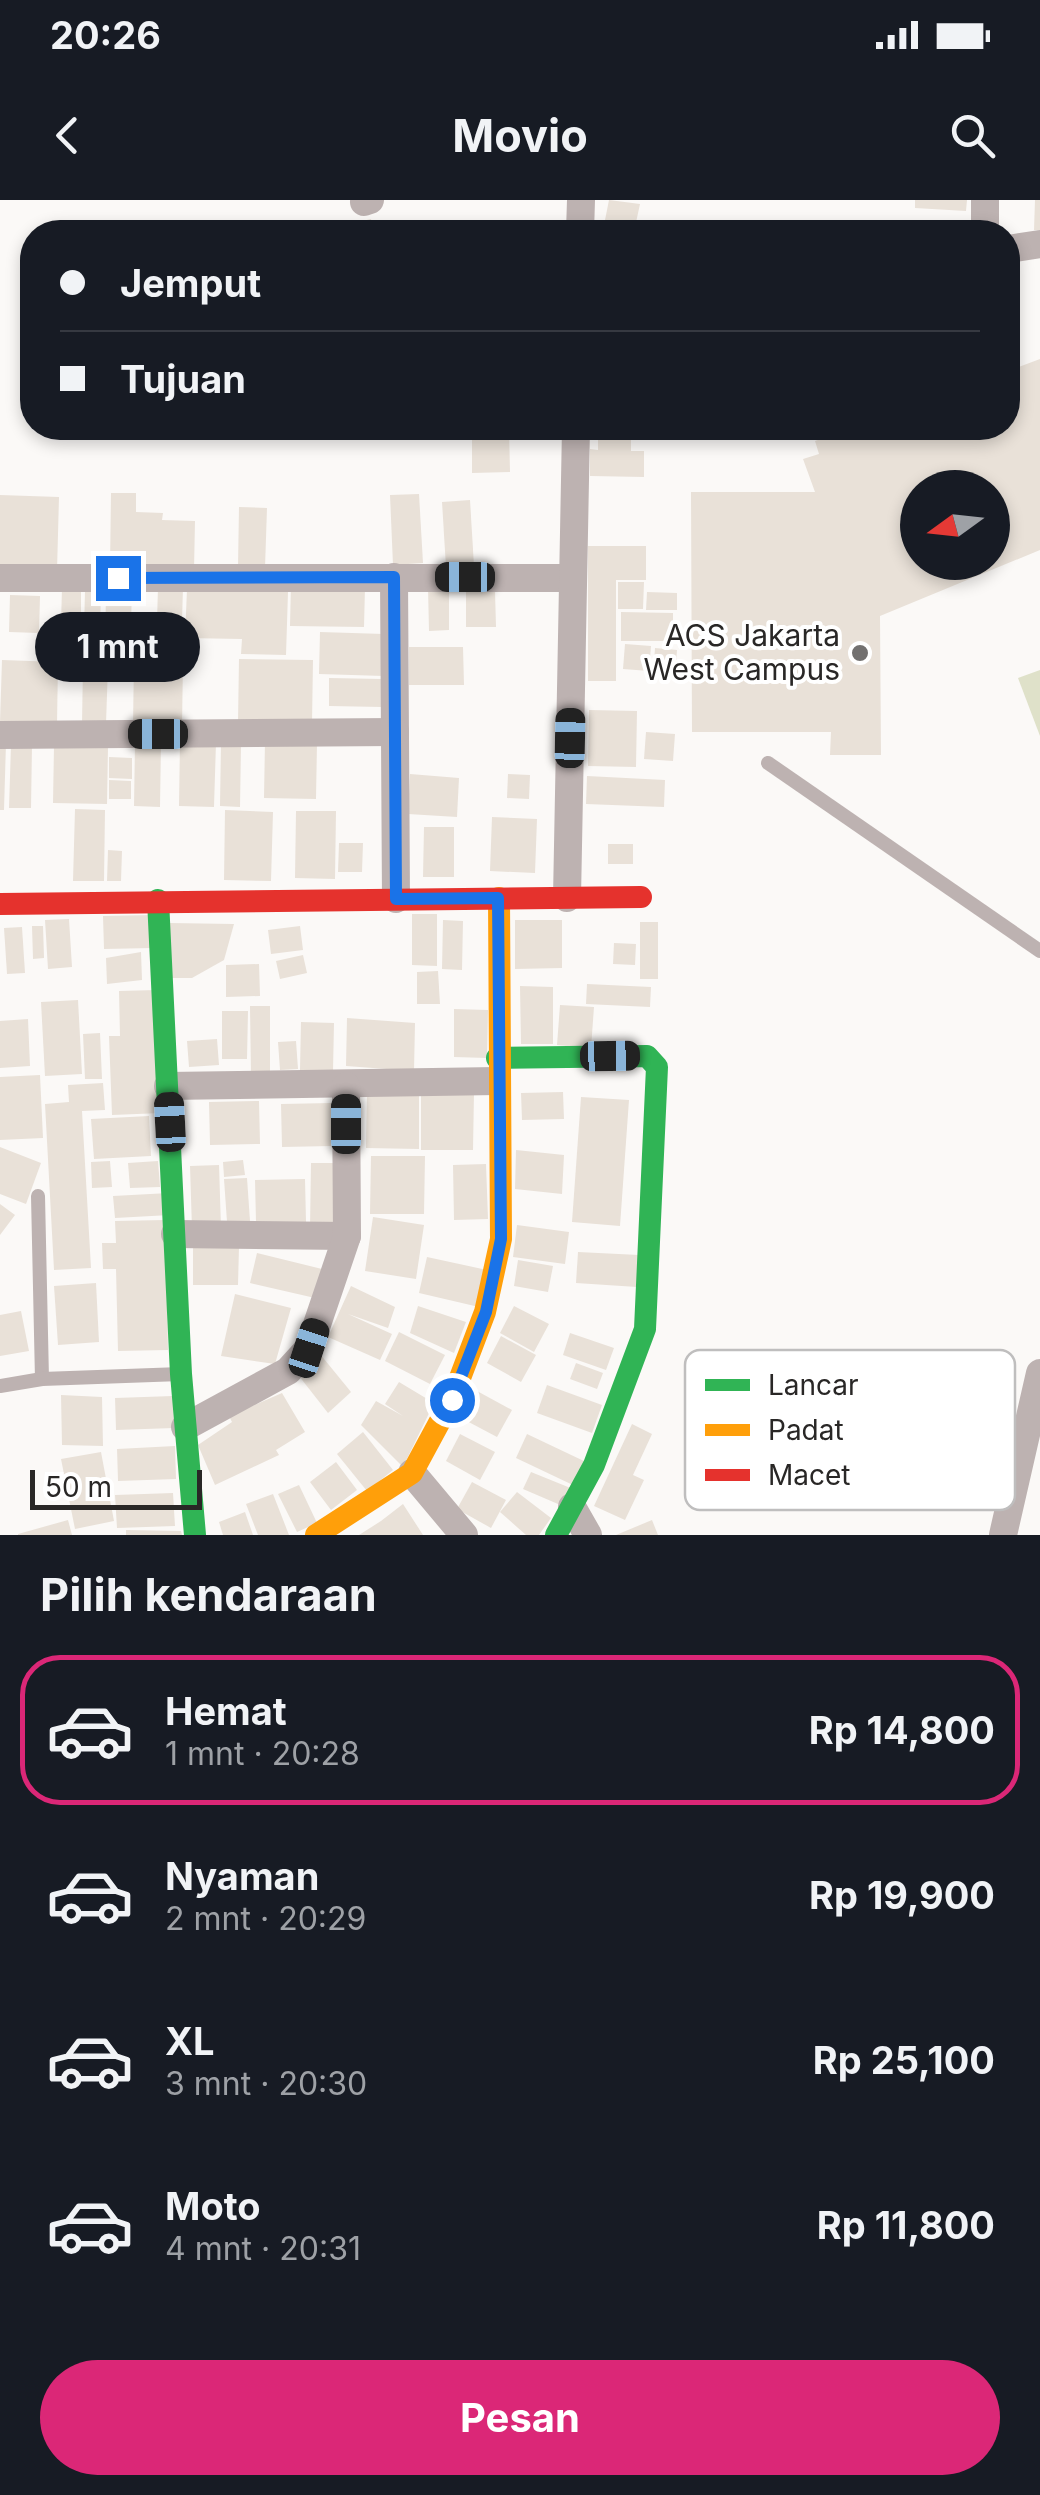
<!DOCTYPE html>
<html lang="id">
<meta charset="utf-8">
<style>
body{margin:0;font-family:Inter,sans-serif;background:#20242c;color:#f1f3f6;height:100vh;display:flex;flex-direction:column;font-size:38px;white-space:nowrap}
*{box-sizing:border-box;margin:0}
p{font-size:32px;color:#9ea1a6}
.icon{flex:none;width:55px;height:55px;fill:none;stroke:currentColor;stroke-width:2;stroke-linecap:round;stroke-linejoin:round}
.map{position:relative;height:1335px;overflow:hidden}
.details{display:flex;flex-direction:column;background:#171b24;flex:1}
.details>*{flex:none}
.banner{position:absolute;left:20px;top:20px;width:1000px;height:220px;border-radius:40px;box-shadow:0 5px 15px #0003;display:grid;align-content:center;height:220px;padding:0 40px;background:#171b24}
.needle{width:65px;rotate:255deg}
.tools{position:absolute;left:900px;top:270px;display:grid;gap:20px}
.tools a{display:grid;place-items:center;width:110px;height:110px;border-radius:50%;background:#171b24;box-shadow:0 5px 15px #0003;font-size:50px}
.scale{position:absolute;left:30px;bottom:25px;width:172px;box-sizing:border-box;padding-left:10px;border:5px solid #292726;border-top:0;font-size:28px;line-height:35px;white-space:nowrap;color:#292726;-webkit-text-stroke:8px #fff;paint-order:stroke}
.end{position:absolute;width:45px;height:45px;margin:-22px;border:12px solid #1a73e8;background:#fff;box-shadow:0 0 0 5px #fff}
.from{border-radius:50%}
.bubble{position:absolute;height:70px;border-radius:35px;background:#171b24;box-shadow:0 5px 15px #0003;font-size:32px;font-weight:700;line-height:70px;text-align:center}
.car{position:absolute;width:30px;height:60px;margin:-30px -15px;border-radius:12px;box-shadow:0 0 8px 2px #0007;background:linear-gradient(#222 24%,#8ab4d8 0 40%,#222 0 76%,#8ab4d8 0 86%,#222 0)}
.banner b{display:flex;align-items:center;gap:35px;height:95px;font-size:38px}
.banner b+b{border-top:2px solid #363941}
.banner i{width:25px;height:25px;background:#f1f3f6}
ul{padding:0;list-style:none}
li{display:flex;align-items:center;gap:30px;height:150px;margin:0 20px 15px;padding:0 20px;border:5px solid transparent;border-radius:40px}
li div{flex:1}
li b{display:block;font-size:38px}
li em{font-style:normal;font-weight:700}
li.active{border-color:#db2777}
li>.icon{width:90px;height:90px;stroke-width:1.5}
h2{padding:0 40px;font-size:45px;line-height:120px}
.cta{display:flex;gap:20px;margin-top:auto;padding:20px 40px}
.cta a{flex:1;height:115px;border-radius:60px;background:#db2777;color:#fff;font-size:40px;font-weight:700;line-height:115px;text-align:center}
.status{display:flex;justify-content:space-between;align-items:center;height:70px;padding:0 50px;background:#171b24;direction:ltr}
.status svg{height:28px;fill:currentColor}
header{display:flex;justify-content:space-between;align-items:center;height:130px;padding:0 40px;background:#171b24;font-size:45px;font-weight:700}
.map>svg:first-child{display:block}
.green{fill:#dfe1c9}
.building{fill:#e9e1d8;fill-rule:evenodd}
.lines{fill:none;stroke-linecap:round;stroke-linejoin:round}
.lane{stroke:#bdb2b1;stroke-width:14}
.street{stroke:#bdb2b1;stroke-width:28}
.fast{stroke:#30b455;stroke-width:22}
.slow{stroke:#ff9f0a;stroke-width:22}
.jam{stroke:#e5322d;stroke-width:22}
.route{stroke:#1a73e8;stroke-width:12}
.poi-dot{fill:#72706f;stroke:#fff;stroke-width:4}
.labels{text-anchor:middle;stroke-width:8;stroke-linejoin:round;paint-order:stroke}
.poi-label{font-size:30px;fill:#292726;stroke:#fff;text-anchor:end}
.key{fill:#fff;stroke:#bfbebe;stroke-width:2.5}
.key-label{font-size:28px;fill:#292726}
</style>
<div class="status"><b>20:26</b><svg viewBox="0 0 49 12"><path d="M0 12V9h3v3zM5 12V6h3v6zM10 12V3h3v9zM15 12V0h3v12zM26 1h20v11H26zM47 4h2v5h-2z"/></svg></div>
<header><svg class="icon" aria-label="back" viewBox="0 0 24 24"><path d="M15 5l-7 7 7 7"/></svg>Movio<svg class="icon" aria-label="search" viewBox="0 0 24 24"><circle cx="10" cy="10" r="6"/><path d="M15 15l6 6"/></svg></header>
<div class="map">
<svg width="1040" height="1335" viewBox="0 0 1040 1335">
<rect width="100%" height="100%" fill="#fbf9f7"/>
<polygon class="green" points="1040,470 1040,536 1018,478"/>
<g class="building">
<polygon points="609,0 640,4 635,27 605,20"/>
<polygon points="915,0 967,0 966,11 915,8"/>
<polygon points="1035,0 1040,0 1040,30 1034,30"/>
<polygon points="371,19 374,32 336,32 335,27"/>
<path d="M 1040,159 L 1040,350 L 880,416 L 881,555 L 830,555 L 831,532 L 692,532 L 691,292 L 815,292 L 803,259 L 819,254 L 815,241 L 851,228 L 1008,228 L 1008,171 ZM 918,288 L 992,288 L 992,362 L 918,362 Z"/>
<polygon points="472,228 509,228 510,272 472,273"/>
<polygon points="598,228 631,228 631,251 644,251 644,277 590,276 590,249 598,250"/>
<polygon points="111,293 136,293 136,312 163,313 162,320 195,321 194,370 110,368"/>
<polygon points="419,294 423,363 393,365 390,295"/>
<polygon points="0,295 59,297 57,371 0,370"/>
<polygon points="470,300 474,366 446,367 442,302"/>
<polygon points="239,307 267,308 265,368 238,367"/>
<polygon points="588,346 646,346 646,380 616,380 616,481 588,481"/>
<polygon points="618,382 644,382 643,409 618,409"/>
<polygon points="291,383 365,387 364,427 290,426"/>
<polygon points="62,387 81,388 81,425 61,424"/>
<polygon points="158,387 183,387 181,455 156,455"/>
<polygon points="428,387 449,387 449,430 429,431"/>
<polygon points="106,389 132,390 130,454 105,454"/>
<polygon points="187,389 288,392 286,455 241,454 242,439 185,438"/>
<polygon points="85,391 101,391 100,430 84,430"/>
<polygon points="495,391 496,427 466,427 466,392"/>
<polygon points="647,392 677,393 677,410 646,410"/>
<polygon points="10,395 40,396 39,433 9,432"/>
<polygon points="621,412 673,413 673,441 621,441"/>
<polygon points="59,428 82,428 81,455 58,455"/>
<polygon points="320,432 384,434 384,476 319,474"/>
<polygon points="625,444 651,446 649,471 623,469"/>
<polygon points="409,447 463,447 464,485 409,485"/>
<polygon points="655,448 677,450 675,478 653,476"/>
<polygon points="134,459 183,460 182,527 133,526"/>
<polygon points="239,459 313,460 312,523 238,522"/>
<polygon points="2,460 58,462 57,524 0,522"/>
<polygon points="83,464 108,465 106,524 82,524"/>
<polygon points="329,478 382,479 382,507 329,506"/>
<polygon points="589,510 637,511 636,567 588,566"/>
<polygon points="646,532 675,534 673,561 644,559"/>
<polygon points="180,541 216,542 214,607 179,606"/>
<polygon points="265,541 317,543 316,599 264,598"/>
<polygon points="135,542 161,542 160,607 134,606"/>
<polygon points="0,543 6,543 4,610 0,610"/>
<polygon points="221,543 241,543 240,607 220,606"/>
<polygon points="11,544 32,544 31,608 9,608"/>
<polygon points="54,546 108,547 107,604 53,603"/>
<polygon points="109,557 132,558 132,579 109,578"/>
<polygon points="410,574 459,578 457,617 408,614"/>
<polygon points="508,574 530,575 529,599 507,598"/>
<polygon points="587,576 665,580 664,607 586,604"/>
<polygon points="109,580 131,581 131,599 109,599"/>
<polygon points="75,609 105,610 104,681 73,681"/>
<polygon points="225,610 273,612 271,681 224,680"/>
<polygon points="296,611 336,611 335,679 295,678"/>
<polygon points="492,617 537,619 535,673 490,671"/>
<polygon points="424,627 454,627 454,677 423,677"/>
<polygon points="339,643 363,643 362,672 338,672"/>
<rect x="608" y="644" width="25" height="20"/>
<polygon points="108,650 122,651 121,681 107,681"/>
<polygon points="412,714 437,714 437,766 412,765"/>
<polygon points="151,715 152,748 104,749 103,716"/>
<polygon points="69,719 72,767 48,769 45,720"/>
<polygon points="443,720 463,721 462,770 442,769"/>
<polygon points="515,720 562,720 562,768 515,769"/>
<rect x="640" y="722" width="18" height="57"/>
<polygon points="170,723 234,724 224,760 192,778 168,778"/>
<polygon points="32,726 43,726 44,758 33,759"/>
<polygon points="300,726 303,750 271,754 268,730"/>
<polygon points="22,727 25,773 7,774 4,728"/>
<polygon points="614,743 636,744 635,765 613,764"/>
<polygon points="141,752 142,780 107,784 106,758"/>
<polygon points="303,755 307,773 280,779 276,761"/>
<polygon points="259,764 260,796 226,797 226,765"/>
<polygon points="438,771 440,804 417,804 417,772"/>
<polygon points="587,784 651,787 650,807 586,804"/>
<polygon points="520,786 553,787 553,844 521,844"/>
<polygon points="157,790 162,913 112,915 109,836 120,836 119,791"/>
<polygon points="78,800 82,874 45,876 41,802"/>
<polygon points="560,805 594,807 591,848 557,845"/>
<polygon points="250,806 270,806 270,876 251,876"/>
<polygon points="454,809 488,810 487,858 454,857"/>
<polygon points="222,811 248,811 247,859 222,859"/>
<polygon points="347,818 415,823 414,871 346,866"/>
<polygon points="28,819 30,866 0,868 0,821"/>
<polygon points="301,822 334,823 333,871 300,870"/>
<polygon points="100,833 102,879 85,879 83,834"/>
<polygon points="217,839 219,865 189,867 187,841"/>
<polygon points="296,841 298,869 280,870 278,842"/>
<polygon points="40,875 43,938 0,940 0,877"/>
<polygon points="103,883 105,910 82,911 91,1068 54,1070 45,904 69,902 68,885"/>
<polygon points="367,890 419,890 419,949 366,948"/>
<polygon points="421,891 474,892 473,950 421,950"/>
<polygon points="563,892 564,919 522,920 521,893"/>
<polygon points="581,897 629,900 620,1026 572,1022"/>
<polygon points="259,901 260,944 210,945 209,902"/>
<polygon points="331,903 332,946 282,947 281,904"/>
<polygon points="149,916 151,956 94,959 91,919"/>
<polygon points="0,947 41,963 26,1004 0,994"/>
<polygon points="516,950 564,955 562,994 515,989"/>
<polygon points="371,956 425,956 424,1014 370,1014"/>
<polygon points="243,960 245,975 224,977 223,962"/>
<polygon points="110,961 112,987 92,988 91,962"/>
<polygon points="158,961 160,987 130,988 128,963"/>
<polygon points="311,963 338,963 336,1029 310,1029"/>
<polygon points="486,964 488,1019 454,1020 453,965"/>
<polygon points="219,965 221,1028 192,1029 190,966"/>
<polygon points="247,978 250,1021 227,1022 224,979"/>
<polygon points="305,979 306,1022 256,1022 255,980"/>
<polygon points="169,993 170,1015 115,1018 113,996"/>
<polygon points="0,1004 15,1015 0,1035"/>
<polygon points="373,1017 424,1025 416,1079 365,1071"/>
<polygon points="165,1020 168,1150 118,1151 116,1069 103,1069 102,1043 116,1043 115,1021"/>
<polygon points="517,1025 569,1032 565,1064 513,1057"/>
<polygon points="193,1046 239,1047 238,1085 193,1085"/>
<polygon points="578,1052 639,1055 637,1087 576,1083"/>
<polygon points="257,1053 322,1069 315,1098 250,1083"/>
<polygon points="427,1057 487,1070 479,1107 419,1093"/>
<polygon points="518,1060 553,1066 548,1092 514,1086"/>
<polygon points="96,1083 99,1142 58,1145 54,1086"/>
<polygon points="351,1086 395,1107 388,1128 348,1114 392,1134 380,1160 328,1137"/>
<polygon points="235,1094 291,1108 275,1164 221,1156"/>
<polygon points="418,1106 466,1122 454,1153 410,1133"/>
<polygon points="514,1106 549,1124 534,1152 500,1133"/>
<polygon points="21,1111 29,1151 0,1156 0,1115"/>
<polygon points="399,1132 445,1155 430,1184 385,1161"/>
<polygon points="570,1133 614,1148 606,1170 563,1155"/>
<polygon points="501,1136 536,1155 521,1182 487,1163"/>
<polygon points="320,1154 351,1192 328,1213 299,1176"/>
<polygon points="576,1163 603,1173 597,1189 570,1179"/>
<polygon points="399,1182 434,1203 403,1267 361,1225 376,1201 403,1216 385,1204"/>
<polygon points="547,1185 602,1205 592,1233 537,1213"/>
<polygon points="477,1191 512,1210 497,1237 463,1219"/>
<polygon points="282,1193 305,1232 276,1250 279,1255 215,1285 198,1245 232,1222 229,1216"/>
<polygon points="61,1195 102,1197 103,1246 62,1245"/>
<polygon points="173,1196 174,1228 116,1230 115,1198"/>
<polygon points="632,1224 652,1234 633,1275 644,1280 625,1320 594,1306"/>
<polygon points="363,1232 393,1270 367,1291 337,1254"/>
<polygon points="460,1234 495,1252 480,1280 446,1261"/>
<polygon points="527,1234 586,1262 575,1286 516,1258"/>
<polygon points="175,1246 176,1279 118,1281 117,1249"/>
<polygon points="101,1252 114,1321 75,1329 61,1259"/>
<polygon points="336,1262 357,1290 331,1310 310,1282"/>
<polygon points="531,1272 573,1289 565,1307 523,1289"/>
<polygon points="472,1282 506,1300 491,1328 457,1309"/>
<polygon points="299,1285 317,1323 297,1332 278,1294"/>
<polygon points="517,1292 551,1318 539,1335 526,1335 500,1312"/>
<polygon points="173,1293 175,1326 117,1328 115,1295"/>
<polygon points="273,1294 289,1335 258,1335 246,1304"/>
<polygon points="403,1304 423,1335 359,1335 381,1321"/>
<polygon points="245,1312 253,1335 223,1335 219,1322"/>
<polygon points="68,1320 72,1335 18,1335 18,1334"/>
<polygon points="652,1320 658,1335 616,1335"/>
<polygon points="126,1330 181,1331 182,1335 126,1335"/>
</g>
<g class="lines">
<g class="lane">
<polyline points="768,563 1040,751"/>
<polyline points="38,996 42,1179"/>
<polyline points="0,1186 42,1179 181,1174"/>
</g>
<g class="street">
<polyline points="985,0 985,32"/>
<polyline points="364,2 370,0"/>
<polyline points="580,32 581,0"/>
<polyline points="1008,49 1040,44"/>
<polyline points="394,377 396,699"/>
<polyline points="0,378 573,378"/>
<polyline points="0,535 395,532"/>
<polyline points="567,698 576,228"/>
<polyline points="168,886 497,881"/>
<polyline points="175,1034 347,1036"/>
<polyline points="185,1227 288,1171 309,1148 347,1036 346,886"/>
<polyline points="412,1273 464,1335"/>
<polyline points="572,1307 588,1335"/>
<polyline points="1003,1335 1040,1173"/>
</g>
<g class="fast">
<polyline points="158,700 181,1174 195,1335"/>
<polyline points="497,858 647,856 657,867 645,1129 594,1265 556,1335"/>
</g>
<polyline class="slow" points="316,1335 412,1273 452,1199 485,1112 501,1039 499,698"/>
<polyline class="jam" points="0,704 641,697"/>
</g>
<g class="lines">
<polyline class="route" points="118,378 394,377 396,699 498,698 501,1039 486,1112 452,1200"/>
</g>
<circle class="poi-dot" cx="860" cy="453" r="10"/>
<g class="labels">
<g class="poi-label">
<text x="840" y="446">ACS Jakarta<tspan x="840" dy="34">West Campus</tspan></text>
</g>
</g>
<rect x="685" y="1150" width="330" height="160" rx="15" class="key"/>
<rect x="705" y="1179" width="45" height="12" fill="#30b455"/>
<rect x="705" y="1224" width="45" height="12" fill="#ff9f0a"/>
<rect x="705" y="1269" width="45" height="12" fill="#e5322d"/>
<g class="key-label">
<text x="768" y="1195">Lancar</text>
<text x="768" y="1240">Padat</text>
<text x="768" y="1285">Macet</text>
</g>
</svg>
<div class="tools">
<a><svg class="needle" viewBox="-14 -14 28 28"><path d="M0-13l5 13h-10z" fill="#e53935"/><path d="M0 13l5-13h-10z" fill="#9ea1a6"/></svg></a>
</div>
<div class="scale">50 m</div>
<i class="end from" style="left:452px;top:1200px"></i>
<i class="end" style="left:118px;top:378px"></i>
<div class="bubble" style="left:35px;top:412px;width:165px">1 mnt</div>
<i class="car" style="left:465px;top:377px;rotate:270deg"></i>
<i class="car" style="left:158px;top:534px;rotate:270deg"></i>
<i class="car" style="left:570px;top:538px;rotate:1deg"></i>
<i class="car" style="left:610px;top:856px;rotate:89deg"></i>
<i class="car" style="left:170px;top:922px;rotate:357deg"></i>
<i class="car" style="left:346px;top:924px;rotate:0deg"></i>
<i class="car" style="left:309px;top:1148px;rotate:18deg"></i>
<div class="banner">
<b><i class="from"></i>Jemput</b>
<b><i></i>Tujuan</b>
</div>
</div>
<section class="details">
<h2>Pilih kendaraan</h2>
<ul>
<li class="active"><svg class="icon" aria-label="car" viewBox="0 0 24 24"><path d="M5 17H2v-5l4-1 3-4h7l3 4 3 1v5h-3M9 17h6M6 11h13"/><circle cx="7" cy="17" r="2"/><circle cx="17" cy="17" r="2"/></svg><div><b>Hemat</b><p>1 mnt · 20:28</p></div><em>Rp 14,800</em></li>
<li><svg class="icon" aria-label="car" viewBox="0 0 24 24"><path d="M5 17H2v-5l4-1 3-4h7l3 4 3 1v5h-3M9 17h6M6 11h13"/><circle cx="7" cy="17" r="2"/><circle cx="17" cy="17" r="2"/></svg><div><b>Nyaman</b><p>2 mnt · 20:29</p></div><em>Rp 19,900</em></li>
<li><svg class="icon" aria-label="car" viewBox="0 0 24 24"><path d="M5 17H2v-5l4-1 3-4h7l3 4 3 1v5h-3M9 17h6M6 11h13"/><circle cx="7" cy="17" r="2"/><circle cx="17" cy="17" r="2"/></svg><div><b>XL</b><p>3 mnt · 20:30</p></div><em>Rp 25,100</em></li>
<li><svg class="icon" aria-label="car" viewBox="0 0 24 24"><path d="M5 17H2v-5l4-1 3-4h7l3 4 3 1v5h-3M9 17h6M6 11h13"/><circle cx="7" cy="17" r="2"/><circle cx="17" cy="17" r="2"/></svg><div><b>Moto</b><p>4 mnt · 20:31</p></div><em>Rp 11,800</em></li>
</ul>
<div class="cta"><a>Pesan</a></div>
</section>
